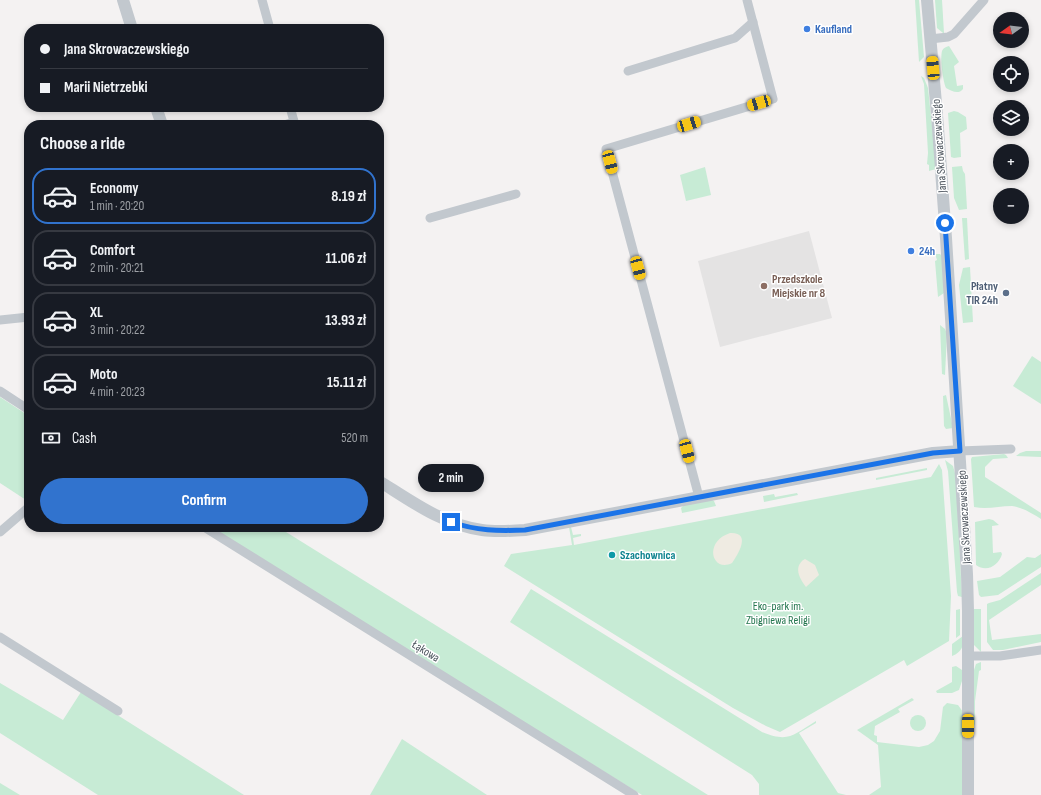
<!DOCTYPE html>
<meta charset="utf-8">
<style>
body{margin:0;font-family:"Sofia Sans Condensed",sans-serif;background:#20242c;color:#f1f3f6;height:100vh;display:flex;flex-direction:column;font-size:15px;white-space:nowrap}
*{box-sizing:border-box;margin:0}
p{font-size:13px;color:#9ea1a6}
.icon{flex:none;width:22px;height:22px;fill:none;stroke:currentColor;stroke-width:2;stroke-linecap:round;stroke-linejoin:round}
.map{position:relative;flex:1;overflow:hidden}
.details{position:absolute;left:24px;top:120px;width:360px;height:412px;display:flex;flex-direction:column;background:#171b24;border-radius:16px;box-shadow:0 2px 6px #0003}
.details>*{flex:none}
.banner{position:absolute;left:24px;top:24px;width:360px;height:88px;border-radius:16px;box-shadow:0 2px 6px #0003;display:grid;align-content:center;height:88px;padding:0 16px;background:#171b24}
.needle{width:26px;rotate:255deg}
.fabs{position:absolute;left:993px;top:12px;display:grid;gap:8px}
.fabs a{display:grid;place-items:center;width:36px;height:36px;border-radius:50%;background:#171b24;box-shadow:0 2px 6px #0003;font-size:20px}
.end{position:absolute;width:18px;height:18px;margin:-9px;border:5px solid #1a73e8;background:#fff;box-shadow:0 0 0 2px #fff}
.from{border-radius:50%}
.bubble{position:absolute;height:28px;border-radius:14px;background:#171b24;box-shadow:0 2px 6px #0003;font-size:13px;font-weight:700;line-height:28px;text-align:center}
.car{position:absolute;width:12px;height:24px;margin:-12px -6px;border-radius:5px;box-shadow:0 0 3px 1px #0007;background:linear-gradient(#f5c518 24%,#345 0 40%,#f5c518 0 76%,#345 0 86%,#f5c518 0)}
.banner b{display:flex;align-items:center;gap:14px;height:38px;font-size:15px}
.banner b+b{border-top:1px solid #363941}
.banner i{width:10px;height:10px;background:#f1f3f6}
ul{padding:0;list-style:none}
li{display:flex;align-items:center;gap:12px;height:56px;margin:0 8px 6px;padding:0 8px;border:2px solid #363941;border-radius:16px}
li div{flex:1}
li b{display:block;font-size:15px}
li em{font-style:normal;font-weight:700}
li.current{border-color:#3173ce}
li>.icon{width:36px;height:36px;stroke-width:1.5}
h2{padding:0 16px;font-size:18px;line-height:48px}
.pay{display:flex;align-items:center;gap:10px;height:44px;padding:0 16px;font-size:15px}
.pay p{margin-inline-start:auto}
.primary-button{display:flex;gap:8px;margin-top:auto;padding:8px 16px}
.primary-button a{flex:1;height:46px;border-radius:24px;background:#3173ce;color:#fff;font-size:16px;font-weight:700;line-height:46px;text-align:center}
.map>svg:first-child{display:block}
.education{fill:#e4e3e3}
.green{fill:#c7ebd5}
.sand{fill:#efebe2}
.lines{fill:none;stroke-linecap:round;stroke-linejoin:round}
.minor{stroke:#c2c8ce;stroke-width:9}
.tertiary{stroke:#c2c8ce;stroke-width:12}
.route{stroke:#1a73e8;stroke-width:5}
.shop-dot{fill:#3f7fe0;stroke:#fff;stroke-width:1.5}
.education-dot{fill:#8d6e63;stroke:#fff;stroke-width:1.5}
.service-dot{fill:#5c6f8a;stroke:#fff;stroke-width:1.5}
.culture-dot{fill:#0f9aa8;stroke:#fff;stroke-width:1.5}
.labels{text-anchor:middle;stroke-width:3;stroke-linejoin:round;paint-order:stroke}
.shop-label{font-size:12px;font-weight:bold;fill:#366cbe;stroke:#fff;text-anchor:start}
.street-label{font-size:12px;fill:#4c545d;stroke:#fff}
.education-label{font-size:12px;font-weight:bold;fill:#785e54;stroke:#fff;text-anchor:start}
.service-label{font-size:12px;font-weight:bold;fill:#4e5e75;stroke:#fff;text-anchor:end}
.culture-label{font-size:12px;font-weight:bold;fill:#0d838f;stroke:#fff;text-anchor:start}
.park-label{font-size:12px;fill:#24764f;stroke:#fff}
</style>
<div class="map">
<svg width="1041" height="795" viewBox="0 0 1041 795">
<rect width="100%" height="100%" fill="#f4f2f2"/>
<polygon class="education" points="809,231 832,318 720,347 698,261"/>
<g class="green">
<polygon points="915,0 919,0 924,57 919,62"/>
<polygon points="935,0 942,0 944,33 943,33 937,28"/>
<path d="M 949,46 L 959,62 L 954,66 L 957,86 L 963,85 L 963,89 C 958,95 952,91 946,88 C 943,81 940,59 942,51 C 943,48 946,47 949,46 Z"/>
<polygon points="921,76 924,78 928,88 936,164 936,169 929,171 929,165 927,164 928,153 924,84"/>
<polygon points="954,111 958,112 966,117 967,129 960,133 961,157 954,158 951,157 948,113"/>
<polygon points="962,166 963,171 965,174 967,209 959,210 954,198 952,167"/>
<polygon points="705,167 711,195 686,201 680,175"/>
<polygon points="962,218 967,218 969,259 965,260"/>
<polygon points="935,254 940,254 942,256 944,293 938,297 935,261 937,260"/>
<polygon points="970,267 973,322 963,323 959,285 963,268"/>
<polygon points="940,325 945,329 947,334 945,375 942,374"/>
<polygon points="1032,356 1041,362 1041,404 1013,386"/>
<polygon points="946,395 953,428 946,429 944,426 943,396"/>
<polygon points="0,397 29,416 29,498 26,500 0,483"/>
<polygon points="1026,451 1041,451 1041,457 1016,456 1020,453"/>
<path d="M 1004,454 L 1006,455 L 1008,458 L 993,459 L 985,467 L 985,477 L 1041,513 L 1041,519 C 1033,514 1022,507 1012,506 C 999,506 987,510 974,507 L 971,459 L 972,457 Z"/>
<polygon points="945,460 953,466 956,477 962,597 958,596 957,592 948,471"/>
<polygon points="939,464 942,470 951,596 949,641 907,666 904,660 780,732 766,726 733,708 504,566 511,554 572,545 569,527 571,527 573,535 581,534 581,536 573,538 574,545 579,544 931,477"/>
<polygon points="927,468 927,470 876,480 876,478"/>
<polygon points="797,493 798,495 764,502 763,496 774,494 775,497"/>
<polygon points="712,500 714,501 716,506 682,513 681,508 684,505"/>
<path d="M 989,519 L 993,520 L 999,525 L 992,526 L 993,553 L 1001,552 L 1002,554 C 999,565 987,573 976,565 L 975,522 Z"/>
<polygon points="213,527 278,527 708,795 642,795 214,531"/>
<polygon points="1041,554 1041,567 998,595 981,597 979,595 977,581 1000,577 1027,557 1035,558"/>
<polygon points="1041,573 1041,585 989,620 992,640 1041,634 1041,642 1003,650 993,650 987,642 987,604 989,603 1000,600"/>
<path d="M 531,589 L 762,732 C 789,743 793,735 816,721 L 816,723 L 799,733 L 838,793 L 846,795 L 759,795 L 759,784 L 752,775 L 510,622 Z"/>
<polygon points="960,609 960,635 956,638 956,610"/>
<polygon points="974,609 981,609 981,652 974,645"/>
<path d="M 963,636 C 964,646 962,652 952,656 L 952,644 Z"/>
<polygon points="981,662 981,670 979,671 975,701 975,726 974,724 974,670 976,664"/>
<polygon points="956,666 962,670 962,681 959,690 952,693 937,693 936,691 952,682 952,667"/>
<polygon points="0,683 63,720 81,692 244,795 98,795 0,733"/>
<polygon points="912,698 914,700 898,709 900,712 875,726 874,735 877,736 877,742 919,747 928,745 934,741 940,731 943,707 947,703 958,705 963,712 963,795 869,795 881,787 878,745 857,730"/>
<circle cx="918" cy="723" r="8"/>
<polygon points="402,739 487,795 370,795"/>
<polygon points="0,783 20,795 0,795"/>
</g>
<g class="sand">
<path d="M 730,533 C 752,532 738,554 732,563 C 712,573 703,542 730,533 Z"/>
<path d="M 805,559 L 815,565 L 819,575 L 806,587 C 799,578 793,566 805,559 Z"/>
</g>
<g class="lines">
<g class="minor">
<polyline points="262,0 270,29"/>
<polyline points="930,39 948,37 954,34 984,0"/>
<polyline points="628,71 735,38 753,22"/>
<polyline points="290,107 295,125"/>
<polyline points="284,125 294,122"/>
<polyline points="430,218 516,194"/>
<polyline points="0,320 29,317"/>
<polyline points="0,391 29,410"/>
<polyline points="960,451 1011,449"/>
<polyline points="699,497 606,149 773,99 747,0"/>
<polyline points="204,527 634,795"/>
<polyline points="0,532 29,507"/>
<polyline points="0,637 118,711"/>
<polyline points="968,656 1000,656 1041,650"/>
</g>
<g class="tertiary">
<polyline points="123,0 132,29"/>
<polyline points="927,0 937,115 946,238 967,574 968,611 968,795"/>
<polyline points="156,107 162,125"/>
<path d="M 379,481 C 411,501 443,525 482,530 C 496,532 511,531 525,530 L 933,453 L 960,451"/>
</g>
</g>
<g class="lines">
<path class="route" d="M 451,522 C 477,531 498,531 525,530 L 933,453 L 960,451 L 945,223"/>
</g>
<g class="shop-dot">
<circle cx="807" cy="29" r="4"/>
<circle cx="911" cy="251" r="4"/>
</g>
<circle class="education-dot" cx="764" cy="286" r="4"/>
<circle class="service-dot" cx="1006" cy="293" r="4"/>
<circle class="culture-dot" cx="612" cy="555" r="4"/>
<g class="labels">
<g class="shop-label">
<text x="815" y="33">Kaufland</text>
<text x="919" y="255">24h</text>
</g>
<g class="street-label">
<text transform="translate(939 146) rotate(-94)" y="4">Jana Skrowaczewskiego</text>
<text transform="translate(964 517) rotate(-93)" y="4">Jana Skrowaczewskiego</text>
<text transform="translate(426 651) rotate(32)" y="4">Łąkowa</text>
</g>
<g class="education-label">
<text x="772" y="283">Przedszkole<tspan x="772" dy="14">Miejskie nr 8</tspan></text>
</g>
<g class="service-label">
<text x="998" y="290">Płatny<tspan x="998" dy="14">TIR 24h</tspan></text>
</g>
<g class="culture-label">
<text x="620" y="559">Szachownica</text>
</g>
<g class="park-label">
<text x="778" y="610">Eko-park im.<tspan x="778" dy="14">Zbigniewa Religi</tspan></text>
</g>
</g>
</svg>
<div class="fabs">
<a><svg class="needle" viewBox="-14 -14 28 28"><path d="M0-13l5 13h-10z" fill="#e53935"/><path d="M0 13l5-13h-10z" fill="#9ea1a6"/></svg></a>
<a><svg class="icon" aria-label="locate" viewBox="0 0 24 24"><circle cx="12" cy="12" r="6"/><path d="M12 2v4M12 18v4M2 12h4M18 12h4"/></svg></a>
<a><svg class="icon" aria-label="layers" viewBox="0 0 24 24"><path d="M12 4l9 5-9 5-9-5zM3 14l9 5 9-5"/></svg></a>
<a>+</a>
<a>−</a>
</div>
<i class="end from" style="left:945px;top:223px"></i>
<i class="end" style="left:451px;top:522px"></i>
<div class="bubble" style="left:418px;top:464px;width:66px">2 min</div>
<i class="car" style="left:933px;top:68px;rotate:355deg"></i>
<i class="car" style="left:759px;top:103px;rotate:254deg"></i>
<i class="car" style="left:689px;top:124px;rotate:73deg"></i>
<i class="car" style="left:610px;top:162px;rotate:165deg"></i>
<i class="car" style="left:638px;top:268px;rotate:165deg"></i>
<i class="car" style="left:687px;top:451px;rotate:165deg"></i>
<i class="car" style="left:968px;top:726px;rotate:180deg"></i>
<div class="banner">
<b><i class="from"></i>Jana Skrowaczewskiego</b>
<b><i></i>Marii Nietrzebki</b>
</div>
<section class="details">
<h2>Choose a ride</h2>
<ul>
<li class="current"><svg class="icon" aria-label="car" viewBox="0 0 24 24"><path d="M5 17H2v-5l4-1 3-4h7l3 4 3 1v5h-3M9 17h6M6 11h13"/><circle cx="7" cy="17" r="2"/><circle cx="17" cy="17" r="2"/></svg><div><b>Economy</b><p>1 min · 20:20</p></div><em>8.19 zł</em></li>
<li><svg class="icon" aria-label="car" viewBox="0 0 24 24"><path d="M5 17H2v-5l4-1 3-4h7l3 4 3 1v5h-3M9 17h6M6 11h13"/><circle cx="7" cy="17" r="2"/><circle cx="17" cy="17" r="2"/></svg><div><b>Comfort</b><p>2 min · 20:21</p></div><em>11.06 zł</em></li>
<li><svg class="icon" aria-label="car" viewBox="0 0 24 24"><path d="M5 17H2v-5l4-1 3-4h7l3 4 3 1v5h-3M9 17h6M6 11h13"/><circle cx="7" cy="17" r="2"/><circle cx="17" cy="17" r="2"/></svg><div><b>XL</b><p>3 min · 20:22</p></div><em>13.93 zł</em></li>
<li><svg class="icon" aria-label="car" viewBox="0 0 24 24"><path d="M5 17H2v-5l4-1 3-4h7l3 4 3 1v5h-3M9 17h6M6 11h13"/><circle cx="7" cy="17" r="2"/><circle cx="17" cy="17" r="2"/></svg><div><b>Moto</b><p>4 min · 20:23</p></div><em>15.11 zł</em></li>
</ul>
<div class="pay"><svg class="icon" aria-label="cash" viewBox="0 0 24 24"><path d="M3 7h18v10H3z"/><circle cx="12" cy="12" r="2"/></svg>Cash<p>520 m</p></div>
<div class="primary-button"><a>Confirm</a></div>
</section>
</div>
